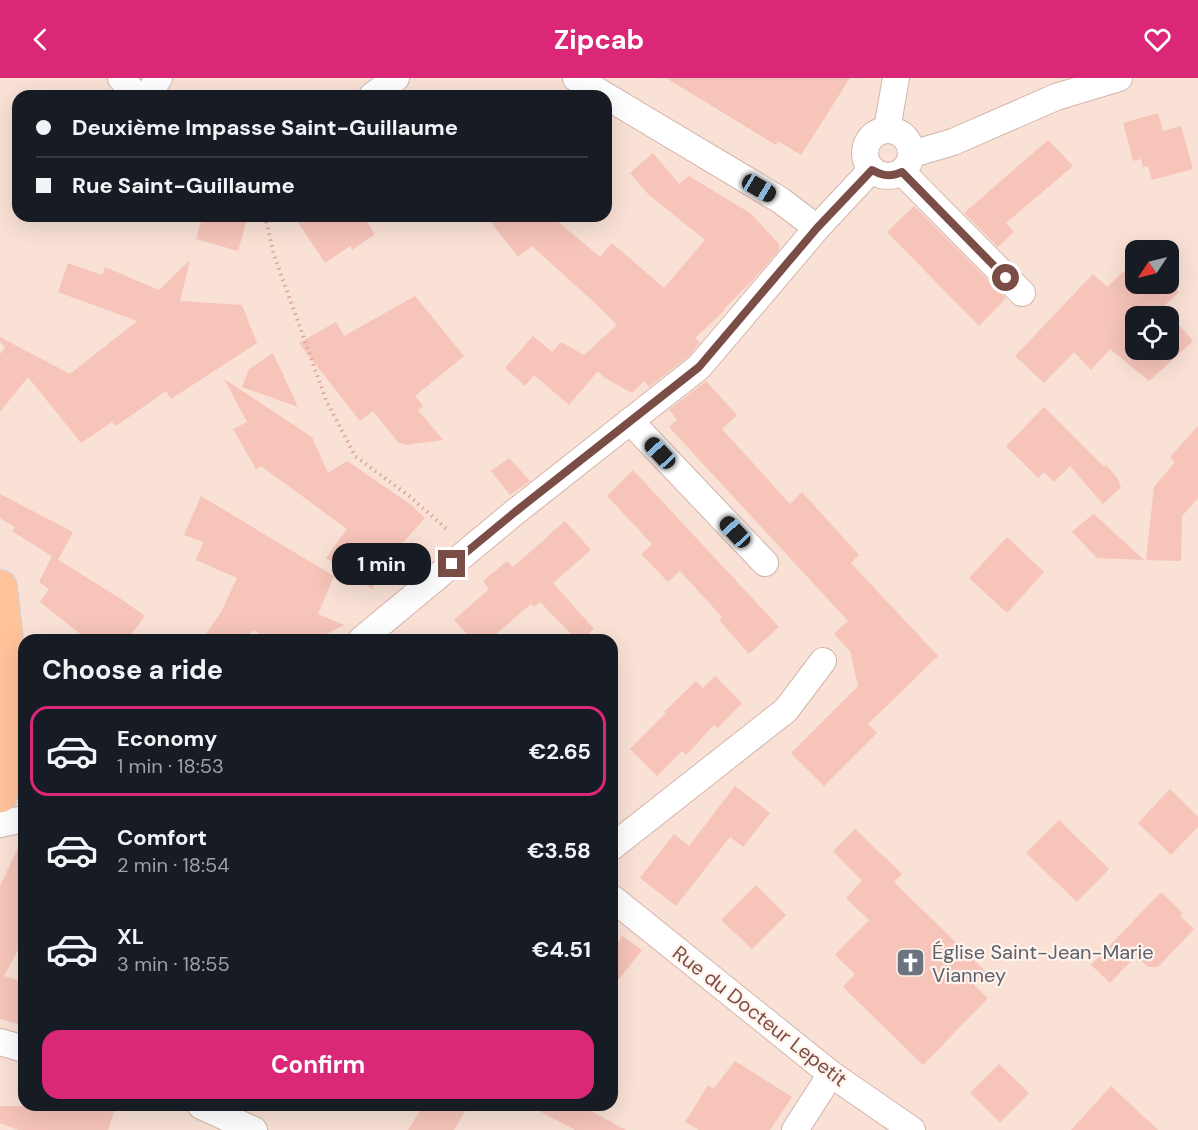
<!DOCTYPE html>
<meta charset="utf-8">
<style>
body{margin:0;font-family:"DM Sans",sans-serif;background:#20242c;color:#f1f3f6;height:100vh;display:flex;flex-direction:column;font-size:22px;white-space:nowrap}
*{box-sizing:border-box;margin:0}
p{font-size:20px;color:#9ea1a6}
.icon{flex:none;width:33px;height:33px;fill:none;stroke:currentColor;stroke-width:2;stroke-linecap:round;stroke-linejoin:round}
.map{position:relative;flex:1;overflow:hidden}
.sheet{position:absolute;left:18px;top:556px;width:600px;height:477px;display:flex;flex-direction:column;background:#171b24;border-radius:18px;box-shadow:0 6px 24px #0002}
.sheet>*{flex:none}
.top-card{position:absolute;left:12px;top:12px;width:600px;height:132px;border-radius:18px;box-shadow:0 6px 24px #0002;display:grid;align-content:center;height:132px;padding:0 24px;background:#171b24}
.needle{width:39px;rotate:235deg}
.fabs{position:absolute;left:1125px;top:162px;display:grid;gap:12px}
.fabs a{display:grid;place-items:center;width:54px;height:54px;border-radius:12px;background:#171b24;box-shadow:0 6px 24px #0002;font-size:30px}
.end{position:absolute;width:27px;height:27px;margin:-14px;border:8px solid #7a4d47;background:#fff;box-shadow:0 0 0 3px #fff}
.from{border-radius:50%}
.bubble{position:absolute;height:42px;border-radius:18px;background:#171b24;box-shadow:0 6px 24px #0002;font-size:20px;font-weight:700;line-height:42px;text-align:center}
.car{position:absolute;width:18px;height:36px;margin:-18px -9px;border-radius:8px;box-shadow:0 0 4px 2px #0007;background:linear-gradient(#222 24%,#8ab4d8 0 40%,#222 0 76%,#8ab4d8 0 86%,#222 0)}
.top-card b{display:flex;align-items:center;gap:21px;height:57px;font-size:22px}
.top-card b+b{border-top:2px solid #363941}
.top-card i{width:15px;height:15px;background:#f1f3f6}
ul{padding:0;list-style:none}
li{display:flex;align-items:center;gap:18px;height:90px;margin:0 12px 9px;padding:0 12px;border:3px solid transparent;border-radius:18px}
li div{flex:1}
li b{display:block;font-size:22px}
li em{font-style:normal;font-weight:700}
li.selected{border-color:#db2777}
li>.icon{width:54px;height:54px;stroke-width:1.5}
h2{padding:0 24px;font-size:27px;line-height:72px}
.button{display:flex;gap:12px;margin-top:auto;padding:12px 24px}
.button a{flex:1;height:69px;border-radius:18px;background:#db2777;color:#fff;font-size:24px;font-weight:700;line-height:69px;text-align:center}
header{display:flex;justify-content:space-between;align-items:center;height:78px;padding:0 24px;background:#db2777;color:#fff;font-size:27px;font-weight:700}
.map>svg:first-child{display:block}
.residential{fill:#f9e1d5;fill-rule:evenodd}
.building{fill:#f6c4b9;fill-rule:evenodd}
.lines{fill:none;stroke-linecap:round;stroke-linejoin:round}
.minor-casing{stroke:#d4b4ac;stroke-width:28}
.primary-casing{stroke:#dacdcb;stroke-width:36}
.path{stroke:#dba69c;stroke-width:4;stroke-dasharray:1.5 4.5;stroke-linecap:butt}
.minor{stroke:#fff;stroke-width:26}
.primary{stroke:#ffc39a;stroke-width:33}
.route{stroke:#7a4d47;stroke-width:8}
.labels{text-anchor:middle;stroke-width:4.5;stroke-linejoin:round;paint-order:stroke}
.worship-label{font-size:20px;fill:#5b616d;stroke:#fff3ec;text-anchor:start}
.street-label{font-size:20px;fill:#7a4d47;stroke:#fff3ec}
</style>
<header><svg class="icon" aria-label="back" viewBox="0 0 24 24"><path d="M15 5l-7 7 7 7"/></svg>Zipcab<svg class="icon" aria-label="heart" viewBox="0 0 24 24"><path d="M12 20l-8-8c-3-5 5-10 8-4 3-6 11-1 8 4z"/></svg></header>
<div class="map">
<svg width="1198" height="1052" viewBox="0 0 1198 1052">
<rect width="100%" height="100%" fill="#feeee4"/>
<path class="residential" d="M 0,0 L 1198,0 L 1198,1052 L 0,1052 ZM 18,18 L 606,18 L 606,138 L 18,138 ZM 1136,172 L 1168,172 L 1168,206 L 1136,206 ZM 1136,238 L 1168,238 L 1168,272 L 1136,272 ZM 24,562 L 612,562 L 612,1028 L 24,1028 Z"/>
<g class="building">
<polygon points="666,0 850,0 801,77 778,63 776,67"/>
<polygon points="1158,35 1163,53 1181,48 1193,91 1152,102 1148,88 1143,89 1141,81 1133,83 1123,45"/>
<polygon points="1048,62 1073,88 1006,145 1014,154 998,169 964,135"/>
<polygon points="653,75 679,106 689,98 750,135 779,166 779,172 752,203 724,231 725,232 695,260 700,264 689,278 649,309 644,303 632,315 605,300 598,293 569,327 534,297 525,308 505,290 533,258 552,274 561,264 584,277 617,247 597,227 532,168 518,179 486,138 551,138 600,179 612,165 664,210 705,162 648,116 630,95"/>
<polygon points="914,128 1006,220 979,248 887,154"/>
<polygon points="203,138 248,138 238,173 196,161"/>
<polygon points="294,138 363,138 375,156 352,172 350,168 325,185"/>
<polygon points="190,182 180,223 242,227 257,265 171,321 166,313 116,348 112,344 81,365 28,299 0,334 0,276 5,269 0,264 0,259 70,296 137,243 58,214 68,185 102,197 105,189 159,212"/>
<path d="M 1136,182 L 1136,206 L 1168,206 L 1168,188 L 1177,197 L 1170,204 L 1179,214 L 1163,229 L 1193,263 L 1149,303 L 1110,271 L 1091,292 L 1074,274 L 1044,305 L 1015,278 L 1093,196 L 1107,209 ZM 1136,238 L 1168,238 L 1168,272 L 1136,272 Z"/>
<polygon points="415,218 464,278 415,318 423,328 418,332 443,362 406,367 398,364 373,333 360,343 299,265 336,244 344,258"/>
<polygon points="273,275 298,329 242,309 249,291"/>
<polygon points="224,301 312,359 328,395 347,383 410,426 425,440 389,480 391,482 372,511 326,480 347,451 261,388 256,391 233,351 247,344"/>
<polygon points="706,303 737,337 722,351 790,426 802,414 859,477 851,485 938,578 868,646 877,655 824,708 791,675 858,608 850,573 834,556 848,543 669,349 677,342 669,332"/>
<polygon points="1044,329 1104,389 1106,387 1117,400 1121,409 1103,426 1070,388 1054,404 1044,394 1038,400 1006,368"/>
<polygon points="1198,348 1198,420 1182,438 1181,483 1146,482 1154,409 1175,384 1170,379"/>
<polygon points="509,380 530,403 510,417 491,393"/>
<polygon points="633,392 779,549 749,576 719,542 722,539 680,493 668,504 641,476 652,466 607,418"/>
<polygon points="0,416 73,454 58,482 12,453 15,449 0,440"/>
<polygon points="201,418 334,498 318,536 344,547 315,562 271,562 253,552 246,562 202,562 221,534 237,500 196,482 203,464 184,457"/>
<polygon points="1094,436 1144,482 1097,480 1072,454 1082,445"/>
<polygon points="565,443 591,472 553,505 594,551 581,562 577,562 540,524 534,529 531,526 489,562 473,562 454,542 489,511 483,503 507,483 513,489"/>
<polygon points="1007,459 1044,494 1007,535 969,500"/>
<polygon points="52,478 121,521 145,538 127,562 88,562 40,524 49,511 39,504"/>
<polygon points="715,598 742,625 718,650 714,647 686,677 682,673 657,698 630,671 666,635 664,634 696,603 703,610"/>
<polygon points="735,708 770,735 743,769 730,759 676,828 640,800 674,756 689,768"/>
<polygon points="1170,711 1198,739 1198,749 1171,777 1138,745"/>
<polygon points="1059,742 1109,791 1077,824 1026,775"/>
<polygon points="855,751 902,796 894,804 986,894 974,907 988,920 923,987 843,909 855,896 835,877 869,842 846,820 862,803 833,773"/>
<polygon points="24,757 24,861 4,898 24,904 24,948 0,941 0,808"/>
<polygon points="756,807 786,837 752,871 721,842"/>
<polygon points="1161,814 1183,835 1180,838 1194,851 1158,889 1148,889 1136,878 1110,905 1091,887"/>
<polygon points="622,858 642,872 612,910 612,874"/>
<polygon points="735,983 792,1019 770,1052 699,1052 685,1044 708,1007 713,1011"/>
<polygon points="999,986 1029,1015 1000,1045 970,1015"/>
<polygon points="1111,1008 1158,1052 1071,1052"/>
<polygon points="0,1028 116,1028 108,1052 18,1052 0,1045"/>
<polygon points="423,1028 468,1028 454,1052 408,1052"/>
<polygon points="530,1028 582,1028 626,1052 575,1052"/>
</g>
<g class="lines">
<defs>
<g id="minor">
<polyline points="121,0 137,18"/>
<polyline points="576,0 780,122 817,150"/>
<polyline points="147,18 159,0"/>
<polyline points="372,18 396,0"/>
<polyline points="887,51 896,0"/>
<circle cx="888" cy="75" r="23"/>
<polyline points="912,76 953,64 1056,19 1119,0"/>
<polyline points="902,94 1022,215"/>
<polyline points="630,343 765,485"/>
<polyline points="361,562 515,434 699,289 817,150 872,91"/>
<polyline points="0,746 24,741"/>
<polyline points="612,769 786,632 823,583"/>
<polyline points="612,820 831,996 912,1052"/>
<polyline points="0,964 24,971"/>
<polyline points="201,1028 254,1052"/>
<polyline points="795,1052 831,996"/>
</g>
<path id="primary" d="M 0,509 C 4,549 11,589 11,630 C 12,659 5,689 0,718"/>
</defs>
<use href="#minor" class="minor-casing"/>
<use href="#primary" class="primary-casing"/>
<polyline class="path" points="265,138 274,177 326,322 355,378 409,418 449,453"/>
<use href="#minor" class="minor"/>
<use href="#primary" class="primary"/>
</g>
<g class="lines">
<path class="route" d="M 452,486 L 515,434 L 699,289 L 817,150 L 872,92 C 883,98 890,99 902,94 L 1006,200"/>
</g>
<defs>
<symbol id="church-square" viewBox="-11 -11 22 22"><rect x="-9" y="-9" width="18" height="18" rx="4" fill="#6b7280" stroke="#fff3ec"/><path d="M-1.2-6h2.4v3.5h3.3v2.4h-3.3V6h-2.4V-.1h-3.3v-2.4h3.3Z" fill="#fff"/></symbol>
</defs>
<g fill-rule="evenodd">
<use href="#church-square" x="894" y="868" width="33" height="33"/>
</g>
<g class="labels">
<g class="worship-label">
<text x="932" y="881">Église Saint-Jean-Marie<tspan x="932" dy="23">Vianney</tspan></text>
</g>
<g class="street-label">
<text transform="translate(760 938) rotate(38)" y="7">Rue du Docteur Lepetit</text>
</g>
</g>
</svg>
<div class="fabs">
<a><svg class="needle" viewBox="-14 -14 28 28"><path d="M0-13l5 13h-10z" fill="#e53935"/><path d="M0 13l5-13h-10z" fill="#9ea1a6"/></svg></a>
<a><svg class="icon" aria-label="locate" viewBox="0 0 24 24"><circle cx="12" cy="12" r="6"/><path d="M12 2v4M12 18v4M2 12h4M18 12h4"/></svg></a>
</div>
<i class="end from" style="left:1006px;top:200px"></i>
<i class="end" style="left:452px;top:486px"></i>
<div class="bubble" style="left:332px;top:465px;width:99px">1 min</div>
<i class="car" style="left:759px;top:110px;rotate:121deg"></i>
<i class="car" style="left:660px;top:375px;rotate:317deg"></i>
<i class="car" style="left:735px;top:454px;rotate:317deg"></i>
<div class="top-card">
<b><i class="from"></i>Deuxième Impasse Saint-Guillaume</b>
<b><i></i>Rue Saint-Guillaume</b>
</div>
<section class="sheet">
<h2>Choose a ride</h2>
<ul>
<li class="selected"><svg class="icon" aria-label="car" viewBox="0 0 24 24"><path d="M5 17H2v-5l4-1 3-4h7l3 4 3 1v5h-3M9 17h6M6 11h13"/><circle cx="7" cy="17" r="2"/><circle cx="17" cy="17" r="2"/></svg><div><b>Economy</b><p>1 min · 18:53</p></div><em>€2.65</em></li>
<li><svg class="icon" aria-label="car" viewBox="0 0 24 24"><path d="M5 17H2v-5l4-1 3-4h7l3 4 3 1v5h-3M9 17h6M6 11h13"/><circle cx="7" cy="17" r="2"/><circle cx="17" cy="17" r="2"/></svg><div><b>Comfort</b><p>2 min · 18:54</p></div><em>€3.58</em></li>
<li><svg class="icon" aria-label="car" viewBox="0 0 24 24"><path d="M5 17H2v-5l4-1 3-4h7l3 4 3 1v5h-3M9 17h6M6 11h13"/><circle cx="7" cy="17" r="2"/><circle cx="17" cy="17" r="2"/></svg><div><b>XL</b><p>3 min · 18:55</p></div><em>€4.51</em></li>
</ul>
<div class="button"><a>Confirm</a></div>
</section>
</div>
